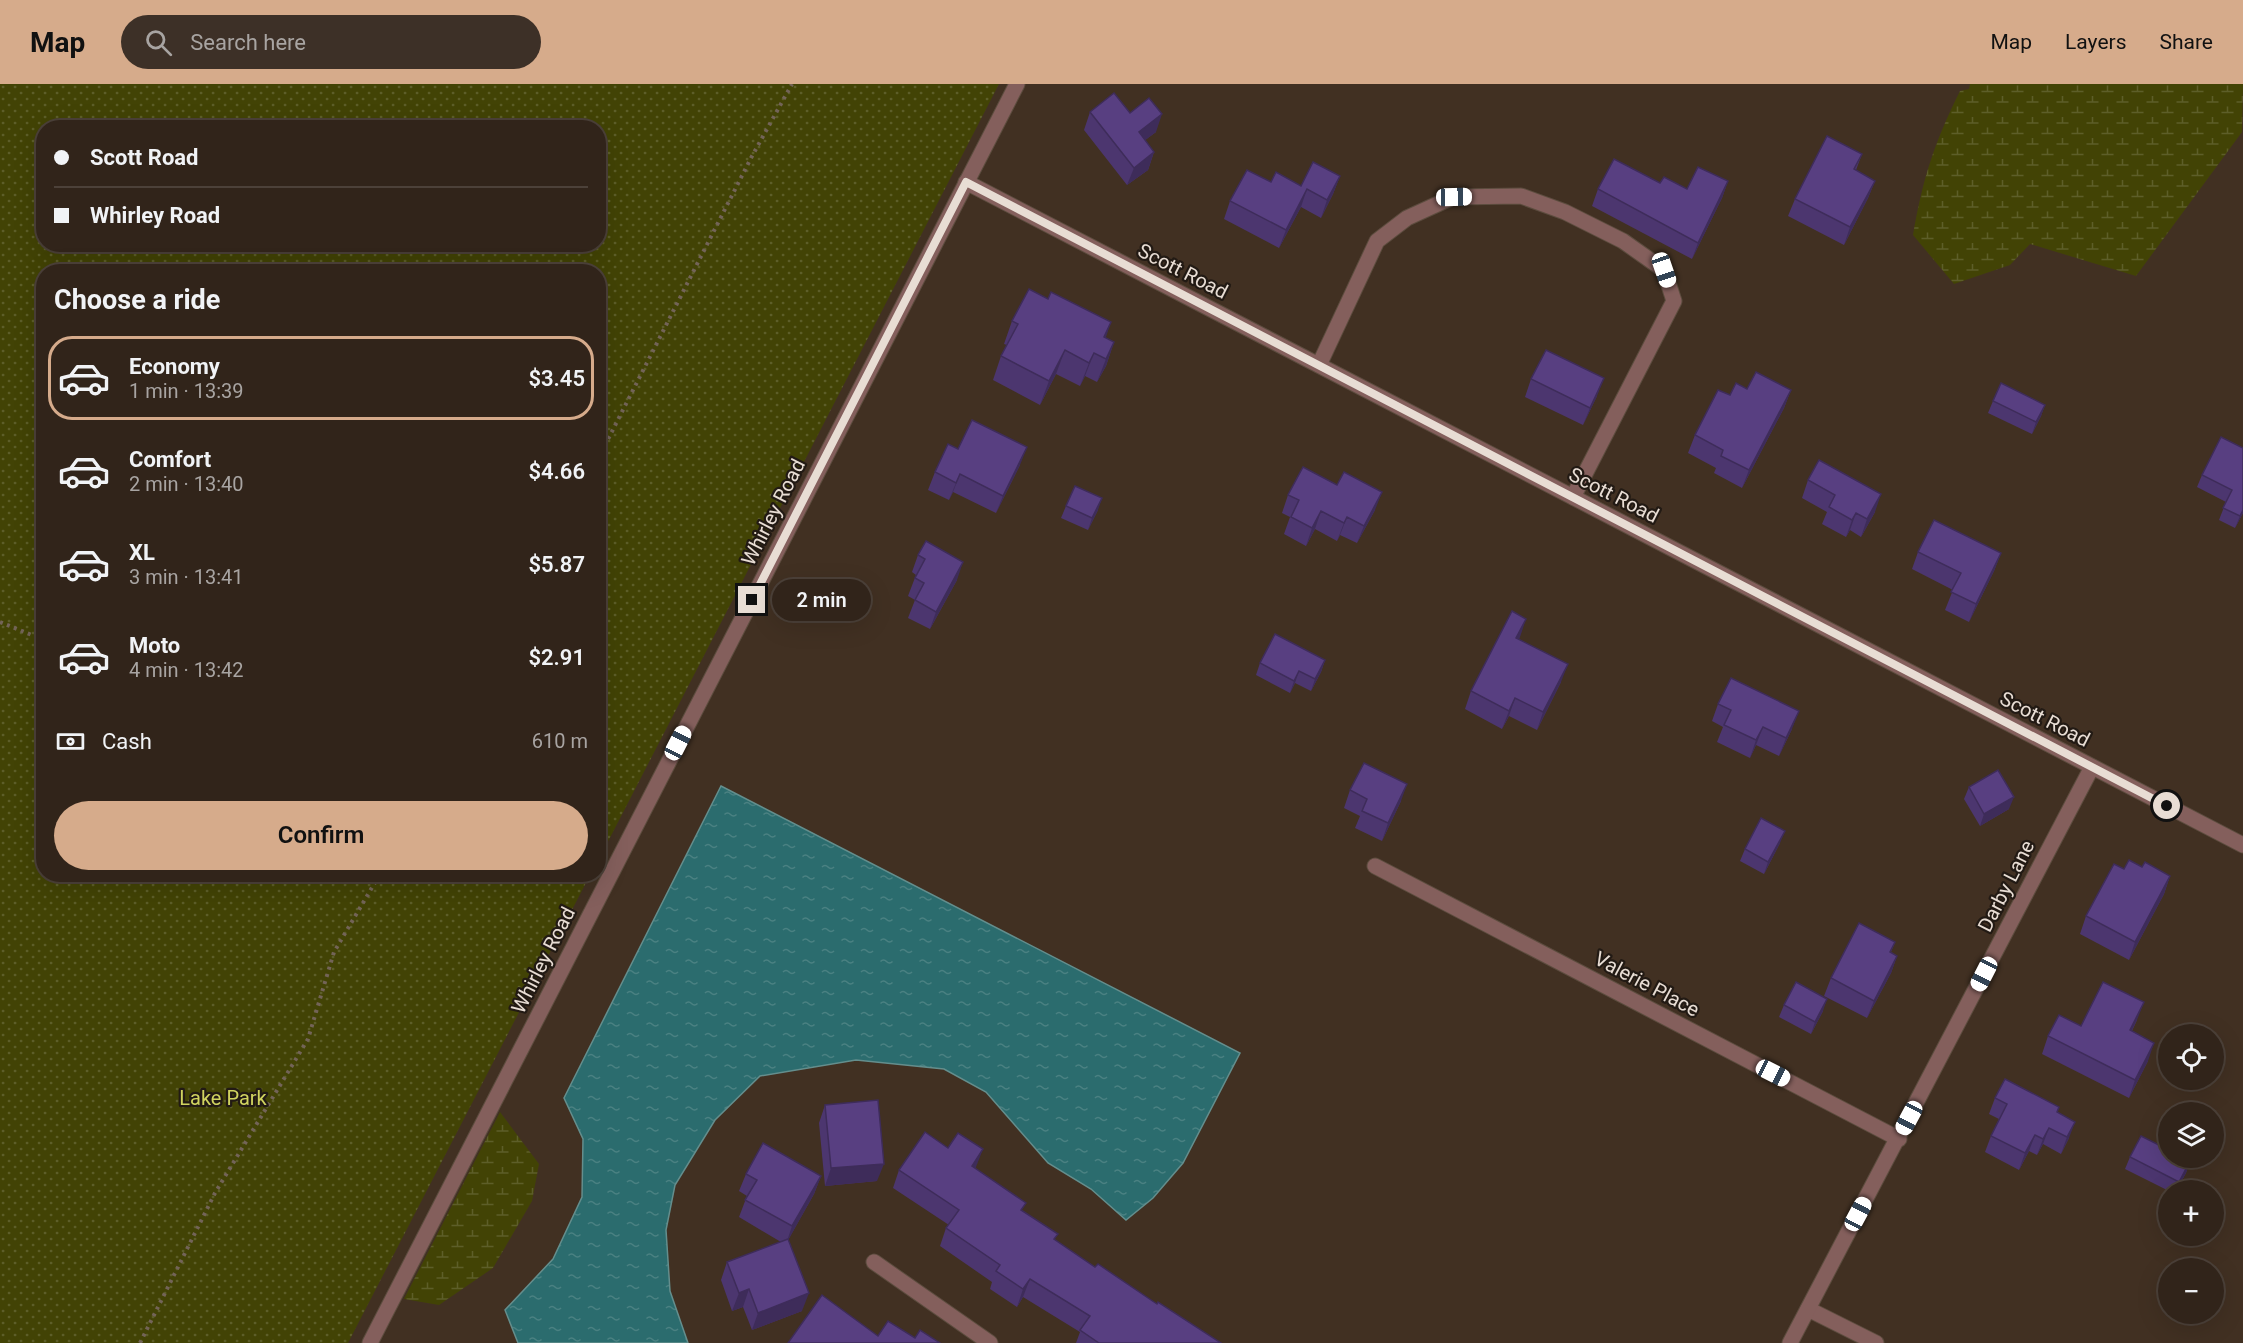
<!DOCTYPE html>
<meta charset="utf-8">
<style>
body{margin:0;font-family:Roboto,sans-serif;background:#3d3027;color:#f1f3f6;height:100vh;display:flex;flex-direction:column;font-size:22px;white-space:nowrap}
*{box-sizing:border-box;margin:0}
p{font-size:20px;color:#a8a4a2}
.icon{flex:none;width:33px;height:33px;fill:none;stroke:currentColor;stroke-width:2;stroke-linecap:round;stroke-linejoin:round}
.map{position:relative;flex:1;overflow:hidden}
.drawer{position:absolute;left:36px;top:180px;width:570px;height:618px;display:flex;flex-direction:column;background:#31241a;border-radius:24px;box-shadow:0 6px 24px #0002,0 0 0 2px #4c4139}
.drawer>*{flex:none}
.banner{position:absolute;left:36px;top:36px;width:570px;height:132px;border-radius:24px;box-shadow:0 6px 24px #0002,0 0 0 2px #4c4139;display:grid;align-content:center;height:132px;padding:0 18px;background:#31241a}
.tools{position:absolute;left:2158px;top:940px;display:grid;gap:12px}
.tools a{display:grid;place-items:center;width:66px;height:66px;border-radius:50%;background:#31241a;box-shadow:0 6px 24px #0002,0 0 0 2px #4c4139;font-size:30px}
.end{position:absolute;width:27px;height:27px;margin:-14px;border:8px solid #e8ddd4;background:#111;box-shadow:0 0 0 3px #111}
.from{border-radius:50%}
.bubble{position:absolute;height:42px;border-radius:21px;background:#31241a;box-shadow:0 6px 24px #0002,0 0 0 2px #4c4139;font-size:20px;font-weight:600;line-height:42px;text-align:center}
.car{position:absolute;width:18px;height:36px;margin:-18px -9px;border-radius:8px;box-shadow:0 0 4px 2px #0007;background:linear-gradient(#fff 24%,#345 0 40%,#fff 0 76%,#345 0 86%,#fff 0)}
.banner b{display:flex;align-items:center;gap:21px;height:57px;font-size:22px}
.banner b+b{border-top:2px solid #4c4139}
.banner i{width:15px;height:15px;background:#f1f3f6}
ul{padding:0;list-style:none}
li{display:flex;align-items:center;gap:18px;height:84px;margin:0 12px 9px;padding:0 6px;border:3px solid transparent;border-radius:24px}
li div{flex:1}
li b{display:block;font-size:22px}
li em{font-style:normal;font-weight:600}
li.current{border-color:#d6ab8b}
li>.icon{width:54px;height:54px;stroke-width:1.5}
h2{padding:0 18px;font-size:27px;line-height:72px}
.pay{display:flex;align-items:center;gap:15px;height:66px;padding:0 18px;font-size:22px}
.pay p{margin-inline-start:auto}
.action{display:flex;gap:12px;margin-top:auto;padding:12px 18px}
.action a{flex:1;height:69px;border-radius:36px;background:#d6ab8b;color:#111;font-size:24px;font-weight:600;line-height:69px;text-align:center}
header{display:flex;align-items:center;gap:36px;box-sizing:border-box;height:84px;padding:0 30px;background:#d6ab8b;color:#111}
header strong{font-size:28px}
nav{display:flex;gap:33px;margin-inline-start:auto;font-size:21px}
.search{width:420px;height:54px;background:#3d3027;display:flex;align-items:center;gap:15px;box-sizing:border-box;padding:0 21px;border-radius:33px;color:#a8a4a2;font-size:22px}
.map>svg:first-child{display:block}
.wetland{fill:url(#wetland-marsh)}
.park{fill:url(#park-dots);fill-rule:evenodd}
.water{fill:url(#water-ripples);stroke:#648e8d;stroke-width:1.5}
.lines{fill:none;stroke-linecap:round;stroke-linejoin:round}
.minor-casing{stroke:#5c4c3e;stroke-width:17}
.path{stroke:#736458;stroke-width:4;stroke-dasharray:3 4.5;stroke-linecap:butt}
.minor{stroke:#845f5c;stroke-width:15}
.wall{fill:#4c366f}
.shaded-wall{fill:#3e2c5a}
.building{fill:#583f81;stroke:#3e2c5a;stroke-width:1.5}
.route{stroke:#e8ddd4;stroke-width:8}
.labels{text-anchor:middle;stroke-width:4.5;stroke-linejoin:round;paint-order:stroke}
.street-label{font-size:20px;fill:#e8ddd4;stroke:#221a14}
.park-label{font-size:20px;fill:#d0d35f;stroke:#221a14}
</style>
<header>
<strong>Map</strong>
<div class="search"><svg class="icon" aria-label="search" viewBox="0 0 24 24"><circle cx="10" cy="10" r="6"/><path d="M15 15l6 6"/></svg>Search here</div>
<nav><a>Map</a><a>Layers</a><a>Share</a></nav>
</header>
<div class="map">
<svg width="2243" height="1259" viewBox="0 0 2243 1259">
<defs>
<pattern id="wetland-marsh" width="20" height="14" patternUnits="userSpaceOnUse" patternTransform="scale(1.5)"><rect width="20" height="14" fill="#424305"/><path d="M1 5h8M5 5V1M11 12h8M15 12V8" fill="none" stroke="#5d5e29"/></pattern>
<pattern id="park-dots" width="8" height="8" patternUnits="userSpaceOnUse" patternTransform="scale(1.5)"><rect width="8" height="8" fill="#424305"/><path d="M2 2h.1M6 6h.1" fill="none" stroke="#5d5e29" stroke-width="1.8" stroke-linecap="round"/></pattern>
<pattern id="water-ripples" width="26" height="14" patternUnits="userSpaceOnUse" patternTransform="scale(1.5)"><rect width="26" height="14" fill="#2b6c6e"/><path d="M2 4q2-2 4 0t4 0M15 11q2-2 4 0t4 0" fill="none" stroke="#4a8182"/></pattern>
</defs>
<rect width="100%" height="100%" fill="#413022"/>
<g class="wetland">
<path d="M 1970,0 L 2243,0 L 2242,48 L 2136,192 L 2030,160 L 2010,181 L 1954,200 L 1913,151 C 1923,94 1934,59 1960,7 L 1969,5 Z"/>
<polygon points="500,1028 539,1080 532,1117 493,1184 439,1221 404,1215"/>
</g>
<path class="park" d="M 0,0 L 999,0 L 599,775 L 598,188 L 44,188 L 44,790 L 590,791 L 348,1259 L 0,1259 ZM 44,44 L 598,44 L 598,160 L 44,160 Z"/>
<polygon class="water" points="721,702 1240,969 1183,1079 1153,1114 1126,1136 1091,1105 1048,1079 986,1008 944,985 856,976 760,992 715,1036 675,1101 666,1146 670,1207 688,1259 518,1259 505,1226 553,1175 582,1113 583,1055 564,1014"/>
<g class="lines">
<defs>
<g id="minor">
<polyline points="966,98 2243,761"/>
<polyline points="1319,281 1377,157 1407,134 1453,113 1521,112 1565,128 1623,157 1664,186 1674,217 1573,413"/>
<polyline points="1375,782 1899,1055"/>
<polyline points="874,1178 990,1259"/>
<polyline points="1808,1225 1876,1259"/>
<polyline points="370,1259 1017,0"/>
<polyline points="1790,1259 2092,683"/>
</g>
</defs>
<use href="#minor" class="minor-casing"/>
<g class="path">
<polyline points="598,375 751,74 792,0"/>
<polyline points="0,538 44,556"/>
<polyline points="140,1259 215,1109 308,955 334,868 380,790"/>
</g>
<use href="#minor" class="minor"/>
</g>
<g class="wall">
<polygon points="1090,28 1130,29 1156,48 1145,56 1154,68 1148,86 1127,101 1084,46"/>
<polygon points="1862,70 1856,86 1875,97 1868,114 1844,161 1788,132 1795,115"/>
<polygon points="1340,92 1333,110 1321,134 1301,123 1279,164 1224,135 1230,117 1271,98 1301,102"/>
<polygon points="1728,97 1722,114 1692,175 1592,122 1598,105 1660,99 1687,105"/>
<polygon points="1012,237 1106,254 1114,258 1106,282 1097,298 1085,292 1080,302 1056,290 1040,321 993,296 1001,272 1007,261 1004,260"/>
<polygon points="1531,295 1597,312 1583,341 1525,313"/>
<polygon points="1747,305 1791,306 1784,324 1742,404 1714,389 1716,384 1688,369 1695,351 1730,311"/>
<polygon points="1993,317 2045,321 2041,332 2032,350 1988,329"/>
<polygon points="2243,364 2243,429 2235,444 2219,436 2226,418 2197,403 2202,391"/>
<polygon points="958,365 1020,381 996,429 953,408 949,416 928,406 935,388"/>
<polygon points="1808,396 1875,428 1861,453 1850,446 1846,453 1822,440 1827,428 1802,414"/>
<polygon points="1288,411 1375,426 1357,459 1340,451 1337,457 1315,445 1306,462 1284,450 1290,433 1282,429"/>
<polygon points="1066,422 1098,426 1088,446 1061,434"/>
<polygon points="926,457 957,496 930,545 908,534 915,516 908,512 916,491 912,488 918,471"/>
<polygon points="1918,468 2001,469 1994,487 1969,538 1945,526 1953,506 1912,485"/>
<polygon points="1520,553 1519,555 1561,598 1537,646 1509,632 1502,645 1465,625 1471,607"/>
<polygon points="1325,576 1321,588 1311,607 1295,599 1290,609 1256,591 1260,579"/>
<polygon points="1718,620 1792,645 1779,672 1756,661 1750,674 1717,658 1723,643 1712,637"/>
<polygon points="1969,703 2009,725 1980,742 1964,715"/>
<polygon points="1350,706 1401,717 1382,757 1355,744 1360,732 1344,724"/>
<polygon points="1780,759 1764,790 1740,777 1745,765"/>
<polygon points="2142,783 2170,792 2164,810 2129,876 2080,850 2086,832 2124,785"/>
<polygon points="1895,858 1891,868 1897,872 1891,889 1867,934 1824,912 1831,894"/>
<polygon points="1784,921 1823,927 1811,950 1779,933"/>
<polygon points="2137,936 2132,947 2148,977 2129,1014 2042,970 2048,952 2081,942"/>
<polygon points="1995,1014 2057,1029 2069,1054 2061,1070 2043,1060 2037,1071 2029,1067 2019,1086 1985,1068 1991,1052 1999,1035 1989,1030"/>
<polygon points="825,1021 877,1097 825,1102 819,1039"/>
<polygon points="948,1064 976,1083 975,1084 1055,1156 1095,1183 1221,1259 1076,1259 1080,1248 1023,1213 1017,1223 990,1205 992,1198 940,1162 946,1144 949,1141 893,1104 899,1086"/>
<polygon points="2130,1073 2190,1077 2186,1089 2176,1107 2169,1107 2125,1085"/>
<polygon points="746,1090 821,1092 814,1110 788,1156 802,1227 752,1246 743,1223 732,1227 721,1196 727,1178 781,1158 739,1133 747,1112 739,1107"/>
</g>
<g class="shaded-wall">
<polygon points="1162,30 1156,48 1132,66 1139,48"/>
<polygon points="1154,68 1148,86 1127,101 1134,84"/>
<polygon points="1340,92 1333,110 1321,134 1327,116"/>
<polygon points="1728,97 1722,114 1692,175 1698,159"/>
<polygon points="1875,97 1868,114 1844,161 1850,143"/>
<polygon points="1307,105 1301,123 1279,164 1286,146"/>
<polygon points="1111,238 1103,262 1104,253"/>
<polygon points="1114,258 1106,282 1097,298 1106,275"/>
<polygon points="1065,266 1056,290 1040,321 1049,297"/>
<polygon points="1094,269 1085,292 1080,302 1089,279"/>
<polygon points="1604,294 1597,312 1583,341 1590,324"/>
<polygon points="1791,306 1784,324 1742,404 1749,386"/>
<polygon points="2045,321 2041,332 2032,350 2036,338"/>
<polygon points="1027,363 1020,381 996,429 1003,412"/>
<polygon points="960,390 953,408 949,416 956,399"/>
<polygon points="1382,408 1375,426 1357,459 1364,442"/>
<polygon points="1881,410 1875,428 1861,453 1867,435"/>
<polygon points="1102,414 1098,426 1088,446 1092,434"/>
<polygon points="2243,426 2243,429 2235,444 2240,432"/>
<polygon points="1321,427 1315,445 1306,462 1312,444"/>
<polygon points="1856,429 1850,446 1846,453 1852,436"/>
<polygon points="1347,433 1340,451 1337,457 1344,439"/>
<polygon points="2001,469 1994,487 1969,538 1976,520"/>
<polygon points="963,478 957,496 930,545 936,528"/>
<polygon points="1526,535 1520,553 1510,572 1516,554"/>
<polygon points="1325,576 1321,588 1311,607 1315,595"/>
<polygon points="1568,580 1561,598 1537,646 1543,628"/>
<polygon points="1299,587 1295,599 1290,609 1294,597"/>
<polygon points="1515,614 1509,632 1502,645 1509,627"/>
<polygon points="1799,627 1792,645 1779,672 1786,654"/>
<polygon points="1763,643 1756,661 1750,674 1756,656"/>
<polygon points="1407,700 1401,717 1382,757 1388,739"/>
<polygon points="2014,713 2009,725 1980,742 1984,730"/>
<polygon points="1785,747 1780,759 1764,790 1768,778"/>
<polygon points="2170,792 2164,810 2129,876 2135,858"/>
<polygon points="1897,872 1891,889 1867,934 1874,917"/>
<polygon points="1827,915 1823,927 1811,950 1815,938"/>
<polygon points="2144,918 2137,936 2123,964 2130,946"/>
<polygon points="2154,959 2148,977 2129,1014 2135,996"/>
<polygon points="2075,1038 2069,1054 2061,1070 2067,1053"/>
<polygon points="2049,1044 2043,1060 2037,1071 2043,1055"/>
<polygon points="2035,1051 2029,1067 2019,1086 2025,1069"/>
<polygon points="983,1065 976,1083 965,1099 972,1082"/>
<polygon points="2190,1077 2186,1089 2176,1107 2179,1098"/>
<polygon points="884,1080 877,1097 825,1102 831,1084"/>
<polygon points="821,1092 814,1110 786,1160 792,1142"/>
<polygon points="1030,1195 1023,1213 1017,1223 1023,1205"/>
<polygon points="749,1205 743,1223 732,1227 739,1209"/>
<polygon points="809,1209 802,1227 752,1246 758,1229"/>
</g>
<g class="building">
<polygon points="1114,9 1130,29 1149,14 1162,30 1139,48 1154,68 1134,84 1090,28"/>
<polygon points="1827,52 1862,70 1854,85 1875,97 1850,143 1795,115"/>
<polygon points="1614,75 1660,99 1664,93 1687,105 1698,83 1728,97 1698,159 1598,105"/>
<polygon points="1313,78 1340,92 1327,116 1307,105 1286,146 1230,117 1247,86 1271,98 1276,88 1301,102"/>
<polygon points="1029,205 1048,215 1051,208 1111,238 1104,253 1114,258 1106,275 1094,269 1089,279 1065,266 1049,297 1001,272 1018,240 1012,237"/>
<polygon points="1546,266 1604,294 1590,324 1531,295"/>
<polygon points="1756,288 1791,306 1749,386 1721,372 1723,366 1695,351 1718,306 1730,311 1736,299 1747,305"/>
<polygon points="2001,299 2045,321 2036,338 1993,317"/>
<polygon points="972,336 1027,363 1003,412 960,390 956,399 935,388 948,360 958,365"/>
<polygon points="2221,353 2243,364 2243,426 2240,432 2223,424 2232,406 2202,391"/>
<polygon points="1819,376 1881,410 1867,435 1856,429 1852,436 1829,423 1835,411 1808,396"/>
<polygon points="1303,383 1337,401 1344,388 1382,408 1364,442 1347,433 1344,439 1321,427 1312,444 1291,433 1299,416 1288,411"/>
<polygon points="1075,402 1102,414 1092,434 1066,422"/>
<polygon points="1934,436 2001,469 1976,520 1951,508 1961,489 1918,468"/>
<polygon points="926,457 963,478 936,528 915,516 924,499 915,494 925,475 918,471"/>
<polygon points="1512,527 1526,535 1516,554 1568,580 1543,628 1515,614 1509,627 1471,607"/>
<polygon points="1275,550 1325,576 1315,595 1299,587 1294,597 1260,579"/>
<polygon points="1731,594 1799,627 1786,654 1763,643 1756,656 1724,641 1731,626 1718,620"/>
<polygon points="1364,679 1407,700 1388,739 1362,727 1367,715 1350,706"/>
<polygon points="1998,686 2014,713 1984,730 1969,703"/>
<polygon points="1761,734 1785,747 1768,778 1745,765"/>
<polygon points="2129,776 2142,783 2145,778 2170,792 2135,858 2086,832 2114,780 2124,785"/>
<polygon points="1859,839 1895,858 1890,868 1897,872 1874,917 1831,894"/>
<polygon points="1796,898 1827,915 1815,938 1784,921"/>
<polygon points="2103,898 2144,918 2130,946 2154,959 2135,996 2048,952 2059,931 2081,942"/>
<polygon points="2005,995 2059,1023 2057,1028 2075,1038 2067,1053 2049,1044 2043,1055 2035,1051 2025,1069 1991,1052 2007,1020 1995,1014"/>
<polygon points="878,1016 884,1080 831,1084 825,1021"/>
<polygon points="925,1048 948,1064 958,1049 983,1065 972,1082 1026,1119 1021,1126 1058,1150 1054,1155 1095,1183 1098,1180 1157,1220 1158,1218 1221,1259 1099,1259 1080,1246 1090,1232 1030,1195 1023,1205 996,1187 1000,1181 946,1144 959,1126 899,1086"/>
<polygon points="2141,1052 2169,1066 2169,1074 2184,1074 2190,1077 2179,1098 2130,1073"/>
<polygon points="763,1059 821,1092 792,1142 745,1116 757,1096 746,1090"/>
<polygon points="788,1155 809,1209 758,1229 749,1205 739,1209 727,1178"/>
<polygon points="822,1211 878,1252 888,1237 915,1254 920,1246 940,1259 788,1259"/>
</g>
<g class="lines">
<polyline class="route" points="752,516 966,98 2167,722"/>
</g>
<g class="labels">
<g class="street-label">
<text transform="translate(1183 187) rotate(27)" y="7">Scott Road</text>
<text transform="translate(1614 411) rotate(27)" y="7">Scott Road</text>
<text transform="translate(773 428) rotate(-63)" y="7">Whirley Road</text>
<text transform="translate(2045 635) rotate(27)" y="7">Scott Road</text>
<text transform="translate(2006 802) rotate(-63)" y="7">Darby Lane</text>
<text transform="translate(543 876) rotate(-63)" y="7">Whirley Road</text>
<text transform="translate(1647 900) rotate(28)" y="7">Valerie Place</text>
</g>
<g class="park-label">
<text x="223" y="1021">Lake Park</text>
</g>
</g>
</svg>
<div class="tools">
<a><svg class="icon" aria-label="locate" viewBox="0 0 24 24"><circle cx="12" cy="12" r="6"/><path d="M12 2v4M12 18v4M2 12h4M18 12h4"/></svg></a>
<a><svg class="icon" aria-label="layers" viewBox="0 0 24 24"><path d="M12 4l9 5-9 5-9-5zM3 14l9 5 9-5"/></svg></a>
<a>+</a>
<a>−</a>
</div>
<i class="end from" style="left:2167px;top:722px"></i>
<i class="end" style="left:752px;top:516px"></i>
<div class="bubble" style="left:772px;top:495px;width:99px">2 min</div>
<i class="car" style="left:1454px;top:113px;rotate:89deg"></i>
<i class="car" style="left:1664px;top:186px;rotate:161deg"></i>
<i class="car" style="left:678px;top:659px;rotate:27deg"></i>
<i class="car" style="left:1984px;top:890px;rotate:207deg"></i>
<i class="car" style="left:1773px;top:989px;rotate:117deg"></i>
<i class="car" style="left:1909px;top:1034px;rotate:208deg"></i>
<i class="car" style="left:1858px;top:1130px;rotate:28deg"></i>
<div class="banner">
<b><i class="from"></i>Scott Road</b>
<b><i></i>Whirley Road</b>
</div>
<section class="drawer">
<h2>Choose a ride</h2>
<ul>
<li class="current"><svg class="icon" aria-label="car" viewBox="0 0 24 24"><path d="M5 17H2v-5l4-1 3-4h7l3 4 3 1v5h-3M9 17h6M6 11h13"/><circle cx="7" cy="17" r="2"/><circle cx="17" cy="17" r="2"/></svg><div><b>Economy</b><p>1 min · 13:39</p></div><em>$3.45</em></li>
<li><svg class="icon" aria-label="car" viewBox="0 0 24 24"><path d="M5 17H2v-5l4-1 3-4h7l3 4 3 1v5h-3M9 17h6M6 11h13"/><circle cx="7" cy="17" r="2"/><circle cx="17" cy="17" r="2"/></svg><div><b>Comfort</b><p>2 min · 13:40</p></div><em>$4.66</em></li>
<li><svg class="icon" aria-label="car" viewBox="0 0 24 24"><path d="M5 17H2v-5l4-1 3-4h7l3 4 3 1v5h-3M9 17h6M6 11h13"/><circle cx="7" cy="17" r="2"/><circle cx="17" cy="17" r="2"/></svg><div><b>XL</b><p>3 min · 13:41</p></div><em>$5.87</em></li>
<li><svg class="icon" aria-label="car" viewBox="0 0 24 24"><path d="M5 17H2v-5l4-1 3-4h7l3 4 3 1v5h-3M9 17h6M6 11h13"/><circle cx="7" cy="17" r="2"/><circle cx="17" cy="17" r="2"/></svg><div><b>Moto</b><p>4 min · 13:42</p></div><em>$2.91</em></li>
</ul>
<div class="pay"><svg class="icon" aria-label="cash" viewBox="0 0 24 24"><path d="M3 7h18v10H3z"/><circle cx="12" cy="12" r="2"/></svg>Cash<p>610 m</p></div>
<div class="action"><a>Confirm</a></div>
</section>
</div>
